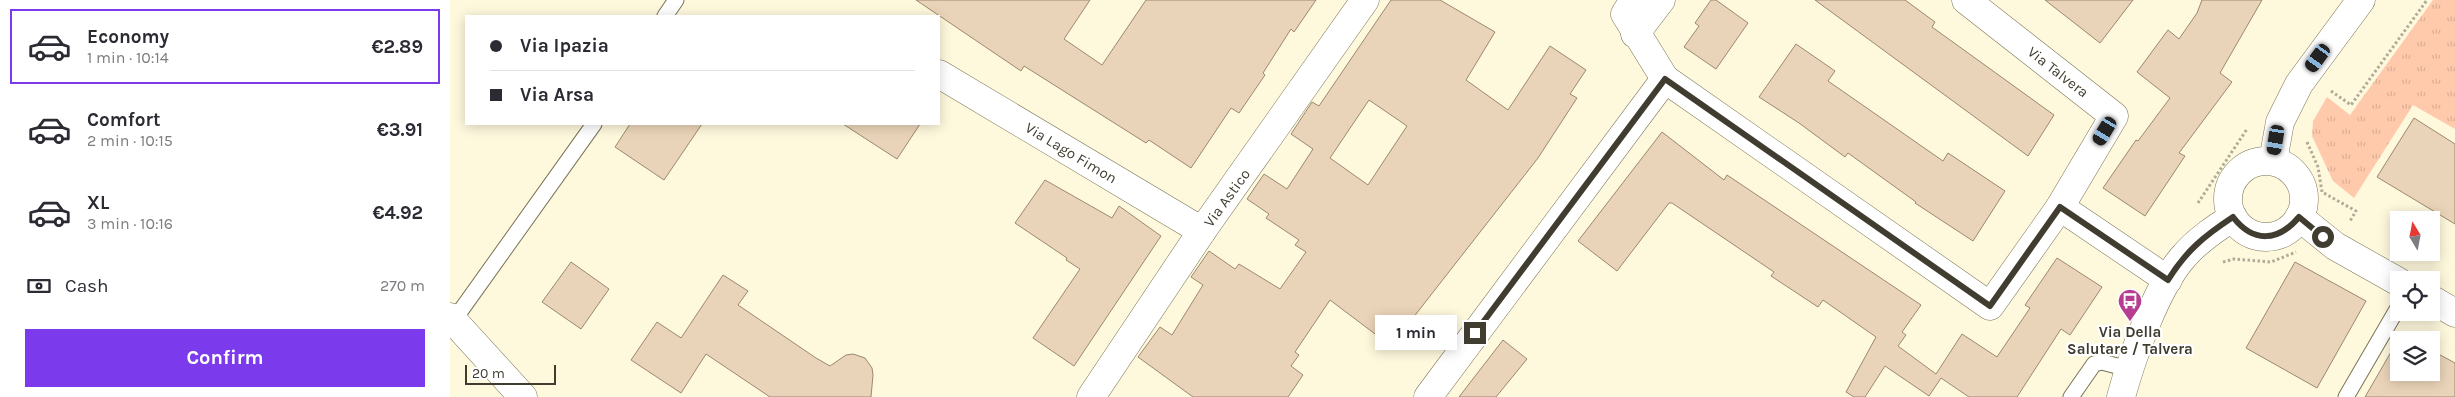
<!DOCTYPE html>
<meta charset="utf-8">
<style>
body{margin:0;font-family:Karla,sans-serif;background:#f7f7f7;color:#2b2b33;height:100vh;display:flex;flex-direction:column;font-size:19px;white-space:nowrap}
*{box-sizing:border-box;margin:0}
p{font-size:16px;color:#7c7c81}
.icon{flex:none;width:28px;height:28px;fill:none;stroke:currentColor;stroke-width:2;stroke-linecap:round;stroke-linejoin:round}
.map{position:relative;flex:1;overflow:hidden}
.sheet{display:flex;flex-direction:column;background:#fff;width:450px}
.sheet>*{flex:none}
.banner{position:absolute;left:15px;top:15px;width:475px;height:110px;border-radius:0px;box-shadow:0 2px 12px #0003;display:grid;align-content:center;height:110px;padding:0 25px;background:#fff}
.needle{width:32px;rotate:350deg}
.controls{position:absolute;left:1940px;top:211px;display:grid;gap:10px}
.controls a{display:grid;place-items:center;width:50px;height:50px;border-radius:0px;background:#fff;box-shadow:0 2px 12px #0003;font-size:25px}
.scale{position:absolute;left:15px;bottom:12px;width:91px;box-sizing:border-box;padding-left:5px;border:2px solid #403d30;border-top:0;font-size:14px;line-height:18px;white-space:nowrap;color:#403d30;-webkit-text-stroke:4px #fff;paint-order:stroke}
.end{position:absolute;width:22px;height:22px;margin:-11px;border:6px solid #403d30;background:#fff;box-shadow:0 0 0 2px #fff}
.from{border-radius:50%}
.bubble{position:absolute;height:35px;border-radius:0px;background:#fff;box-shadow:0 2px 12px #0003;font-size:16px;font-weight:700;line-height:35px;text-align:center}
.car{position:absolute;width:15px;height:30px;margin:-15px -8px;border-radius:6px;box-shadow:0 0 4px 1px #0007;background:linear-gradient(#222 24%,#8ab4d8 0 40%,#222 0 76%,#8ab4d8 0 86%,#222 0)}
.banner b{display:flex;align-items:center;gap:18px;height:48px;font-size:19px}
.banner b+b{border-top:1px solid #e1e1e2}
.banner i{width:12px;height:12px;background:#2b2b33}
ul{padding:9px 0 0;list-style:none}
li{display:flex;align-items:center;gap:15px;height:75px;margin:0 10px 8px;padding:0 15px;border:2px solid transparent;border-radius:0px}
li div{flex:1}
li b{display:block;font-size:19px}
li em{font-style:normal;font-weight:700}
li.selected{border-color:#7c3aed}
li>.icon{width:45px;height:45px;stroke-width:1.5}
.pay{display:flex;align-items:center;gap:12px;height:55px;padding:0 25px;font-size:19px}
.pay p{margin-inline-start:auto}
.cta{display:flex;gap:10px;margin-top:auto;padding:10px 25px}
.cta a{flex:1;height:58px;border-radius:0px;background:#7c3aed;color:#fff;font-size:20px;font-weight:700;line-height:58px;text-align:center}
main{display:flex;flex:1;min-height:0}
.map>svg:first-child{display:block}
.grass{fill:url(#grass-tufts)}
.building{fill:#ead4b9;stroke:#9c886e;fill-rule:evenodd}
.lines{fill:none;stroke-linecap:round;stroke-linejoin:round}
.service-casing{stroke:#7a7456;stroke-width:17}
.minor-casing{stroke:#7a7456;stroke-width:29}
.tertiary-casing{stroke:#7a7456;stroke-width:29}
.path{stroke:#b0ab96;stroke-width:3;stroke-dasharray:2.5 2.5;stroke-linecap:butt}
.service{stroke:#fff;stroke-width:15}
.minor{stroke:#fff;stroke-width:28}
.tertiary{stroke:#fff;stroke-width:28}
.route{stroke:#403d30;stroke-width:6}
.labels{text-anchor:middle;stroke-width:4.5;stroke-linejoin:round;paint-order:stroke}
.street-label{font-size:15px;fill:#403d30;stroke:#fff}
.poi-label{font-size:15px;font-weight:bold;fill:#403d30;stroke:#fff}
</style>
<main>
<section class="sheet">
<ul>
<li class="selected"><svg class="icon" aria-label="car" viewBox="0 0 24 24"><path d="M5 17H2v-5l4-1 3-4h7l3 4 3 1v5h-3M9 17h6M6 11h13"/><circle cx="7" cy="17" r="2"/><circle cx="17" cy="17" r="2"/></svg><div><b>Economy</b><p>1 min · 10:14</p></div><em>€2.89</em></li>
<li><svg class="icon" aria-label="car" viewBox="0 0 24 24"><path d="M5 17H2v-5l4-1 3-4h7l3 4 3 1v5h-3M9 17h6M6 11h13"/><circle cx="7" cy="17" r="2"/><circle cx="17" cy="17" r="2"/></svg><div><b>Comfort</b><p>2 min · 10:15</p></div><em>€3.91</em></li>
<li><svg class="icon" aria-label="car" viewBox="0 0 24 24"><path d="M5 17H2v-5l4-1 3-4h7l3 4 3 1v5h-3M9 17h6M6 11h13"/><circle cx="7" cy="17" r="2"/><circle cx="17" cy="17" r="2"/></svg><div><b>XL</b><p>3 min · 10:16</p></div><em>€4.92</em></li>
</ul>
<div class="pay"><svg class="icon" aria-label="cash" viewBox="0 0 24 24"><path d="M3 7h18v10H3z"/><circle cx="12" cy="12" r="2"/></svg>Cash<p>270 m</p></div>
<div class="cta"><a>Confirm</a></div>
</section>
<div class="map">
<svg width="2005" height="397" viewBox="0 0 2005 397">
<defs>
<pattern id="grass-tufts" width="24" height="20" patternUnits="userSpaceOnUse" patternTransform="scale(1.25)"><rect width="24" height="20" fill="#ffcaac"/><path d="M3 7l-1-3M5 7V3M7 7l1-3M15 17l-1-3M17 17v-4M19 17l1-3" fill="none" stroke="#dcae94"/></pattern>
</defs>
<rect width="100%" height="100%" fill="#fef8dd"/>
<polygon class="grass" points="1983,0 2005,0 2005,129 1963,105 1904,198 1883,181 1862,136 1863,121 1877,97 1900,115"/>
<g class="building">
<polygon points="466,0 640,0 614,39 652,65 696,0 866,0 844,32 841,29 813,73 815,75 789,113 781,108 741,168 699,140 696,143 574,66 571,71"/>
<path d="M 941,0 L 990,0 L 1045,32 L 1016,80 L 1058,110 L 1100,46 L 1136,70 L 1120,94 L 1127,98 L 1088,158 L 941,346 L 880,300 L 845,352 L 849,355 L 841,366 L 853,375 L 838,397 L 743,397 L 688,357 L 710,327 L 722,335 L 753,285 L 741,277 L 759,251 L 785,269 L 789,264 L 830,289 L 856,252 L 845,245 L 849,240 L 816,218 L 819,214 L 797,199 L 814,174 L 837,189 L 863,149 L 841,134 L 862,102 L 869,106 ZM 919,100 L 957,126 L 918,185 L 880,158 Z"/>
<polygon points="1261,0 1266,0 1298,23 1266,69 1234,47 1249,26 1245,23"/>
<polygon points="1365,0 1455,0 1485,22 1482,27 1604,115 1578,156"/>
<polygon points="1595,0 1683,0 1650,43"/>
<polygon points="1752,0 1812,0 1770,73 1782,82 1729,153 1735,156 1695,216 1653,188 1686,140 1688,141 1720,98 1687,72 1718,30 1729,39 1747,13"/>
<polygon points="1346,44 1385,71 1378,81 1493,161 1498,153 1555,191 1523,241 1465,203 1466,202 1398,153 1395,157 1349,123 1309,97"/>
<polygon points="1964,118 2005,144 2005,224 1927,177"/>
<polygon points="180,124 252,124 214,180 165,147"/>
<polygon points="393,124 470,124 447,159"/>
<polygon points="1212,132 1274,180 1277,175 1471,305 1452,332 1456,335 1448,346 1486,374 1512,334 1547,357 1580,308 1575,305 1607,258 1652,287 1620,335 1611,329 1567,397 1519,397 1491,378 1479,396 1435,366 1415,397 1404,397 1396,392 1426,337 1373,300 1368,307 1321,276 1324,272 1222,203 1219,203 1167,271 1128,241"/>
<polygon points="595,180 662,218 669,206 711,236 624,366 583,338 630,269 616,260 617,258 565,223"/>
<polygon points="121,262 159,289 131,329 92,302"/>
<polygon points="1845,262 1916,301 1867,388 1796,348"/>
<polygon points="273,275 298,291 288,305 366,358 380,366 396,355 403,354 415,358 422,368 423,375 421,397 320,397 256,354 231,393 181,360 207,322 231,338"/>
<polygon points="1952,333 1965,340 1949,340 1949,372 1981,372 1981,350 2005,363 2005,397 1915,397"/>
<polygon points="1053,340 1077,359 1046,397 1009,397"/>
</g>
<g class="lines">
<defs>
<g id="service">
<polyline points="215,16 226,0"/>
<polyline points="4,320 144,124"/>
<polyline points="1621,397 1644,364 1652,362 1678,369"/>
<polyline points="1896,397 1949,306"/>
</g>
<g id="minor">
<polyline points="1184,0 1175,14 1215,79 1540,306 1610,207 1664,116 1516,0"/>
<polyline points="1185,34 1211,0"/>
<polyline points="489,74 752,231"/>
<polyline points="1823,161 1830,122 1849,84 1911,0"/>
<circle cx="1816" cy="199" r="38"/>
<polyline points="1610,207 1718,280"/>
<polyline points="1849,217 1885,246 1949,282"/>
<polyline points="1981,299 2005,313"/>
<polyline points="641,397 752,231 915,0"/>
<polyline points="978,397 1215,79"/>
<path d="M 1671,397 C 1682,357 1707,285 1735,255 C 1748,240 1766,228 1783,217"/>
</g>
<polyline id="tertiary" points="0,317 73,397"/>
</defs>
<use href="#service" class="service-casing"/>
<use href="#minor" class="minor-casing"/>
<use href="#tertiary" class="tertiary-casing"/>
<g class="path">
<polyline points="1881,91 1901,105 1977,0"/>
<polyline points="1857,142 1868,167 1872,192 1906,211 1900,221"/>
<polyline points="1748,203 1797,129"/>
<polyline points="1773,262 1784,259 1821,262 1846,252"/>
</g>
<use href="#service" class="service"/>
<use href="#minor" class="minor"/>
<use href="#tertiary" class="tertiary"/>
</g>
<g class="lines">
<path class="route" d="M 1025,333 L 1215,79 L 1540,306 L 1610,207 L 1718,280 C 1736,251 1754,236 1783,217 C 1803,243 1828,242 1849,217 L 1873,237"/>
</g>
<defs>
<symbol id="bus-pin" viewBox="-11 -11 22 30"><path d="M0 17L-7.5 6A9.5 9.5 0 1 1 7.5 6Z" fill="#b63d90" stroke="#fff"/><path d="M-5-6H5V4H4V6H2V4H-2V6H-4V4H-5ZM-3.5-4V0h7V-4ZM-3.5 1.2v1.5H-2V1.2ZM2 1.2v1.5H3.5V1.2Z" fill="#fff"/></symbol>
</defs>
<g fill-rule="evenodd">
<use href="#bus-pin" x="1666" y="287" width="28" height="38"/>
</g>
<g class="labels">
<g class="street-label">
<text transform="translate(1608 72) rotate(38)" y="5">Via Talvera</text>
<text transform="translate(621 153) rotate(31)" y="5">Via Lago Fimon</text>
<text transform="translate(777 198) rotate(-54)" y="5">Via Astico</text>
</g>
<g class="poi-label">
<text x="1680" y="337">Via Della<tspan x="1680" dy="17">Salutare / Talvera</tspan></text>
</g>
</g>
</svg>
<div class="controls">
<a><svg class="needle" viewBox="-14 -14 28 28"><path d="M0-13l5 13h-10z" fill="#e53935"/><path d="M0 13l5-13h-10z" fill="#7c7c81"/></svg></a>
<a><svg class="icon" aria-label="locate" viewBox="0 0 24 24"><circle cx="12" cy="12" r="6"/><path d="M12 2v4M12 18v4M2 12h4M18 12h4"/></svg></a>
<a><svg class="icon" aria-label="layers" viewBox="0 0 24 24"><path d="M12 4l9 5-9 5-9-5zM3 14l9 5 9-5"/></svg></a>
</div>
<div class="scale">20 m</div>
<i class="end from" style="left:1873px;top:237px"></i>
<i class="end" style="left:1025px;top:333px"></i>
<div class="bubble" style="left:925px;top:315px;width:82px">1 min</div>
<i class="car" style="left:1868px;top:58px;rotate:216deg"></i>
<i class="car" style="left:1655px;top:131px;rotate:211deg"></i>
<i class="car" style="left:1826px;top:140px;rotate:189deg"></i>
<div class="banner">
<b><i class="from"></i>Via Ipazia</b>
<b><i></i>Via Arsa</b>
</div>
</div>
</main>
